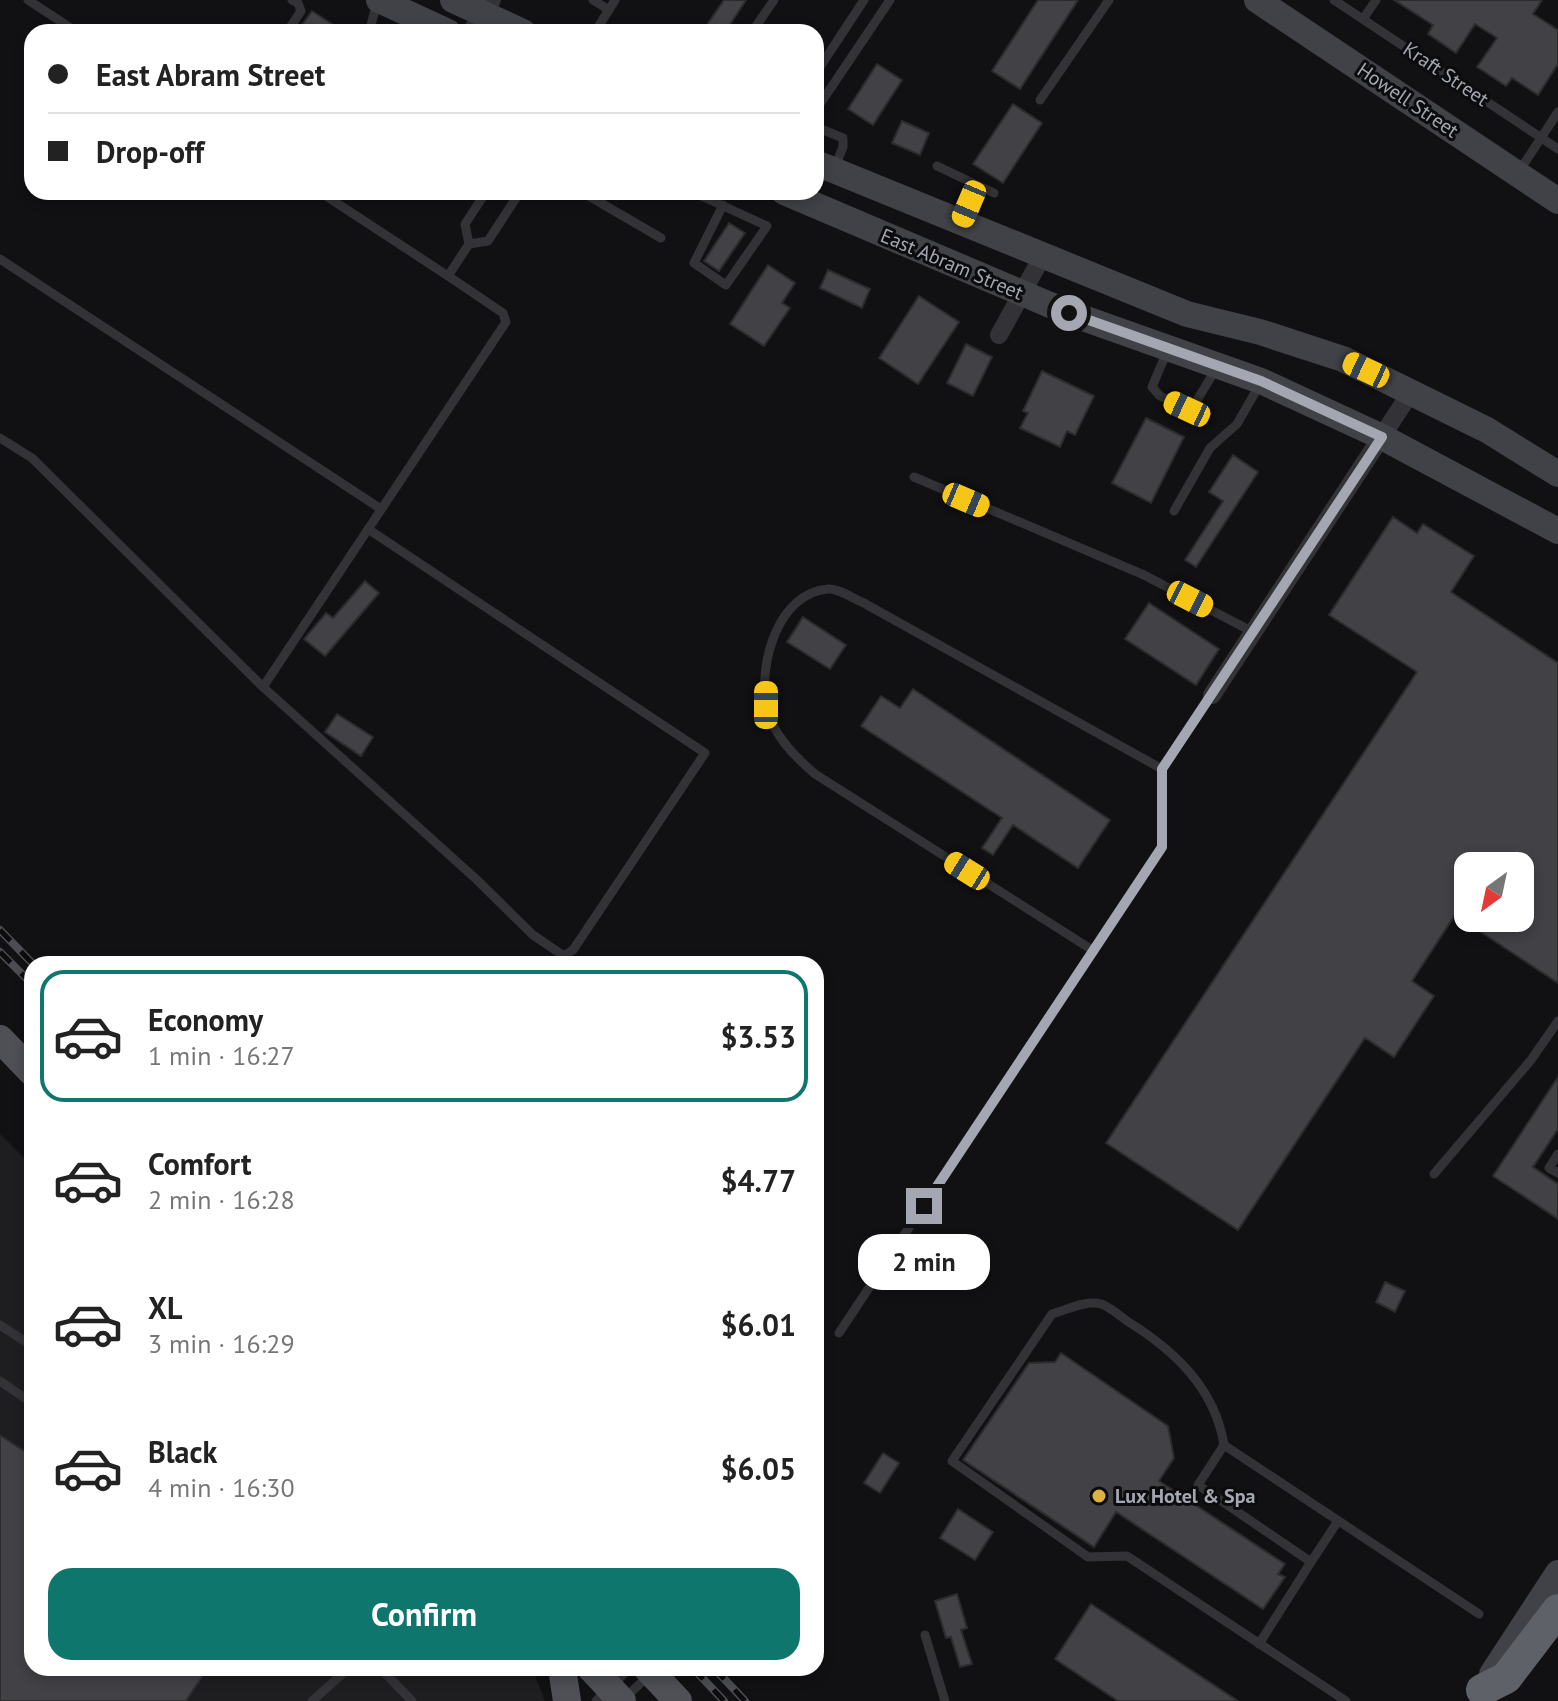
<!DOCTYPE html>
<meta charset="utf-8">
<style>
body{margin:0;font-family:"PT Sans",sans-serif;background:#f2f2f2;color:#222;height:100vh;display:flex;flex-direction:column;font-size:30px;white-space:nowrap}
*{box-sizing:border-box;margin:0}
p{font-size:26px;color:#767676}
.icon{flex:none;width:44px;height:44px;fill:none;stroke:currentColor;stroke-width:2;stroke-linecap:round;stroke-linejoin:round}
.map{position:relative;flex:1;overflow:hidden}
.panel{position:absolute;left:24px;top:956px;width:800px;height:720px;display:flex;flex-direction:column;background:#fff;border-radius:24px;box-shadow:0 4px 12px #0003}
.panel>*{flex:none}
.banner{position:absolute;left:24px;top:24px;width:800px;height:176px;border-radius:24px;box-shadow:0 4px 12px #0003;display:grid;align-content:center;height:176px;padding:0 24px;background:#fff}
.needle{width:52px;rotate:213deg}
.buttons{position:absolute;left:1454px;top:852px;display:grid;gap:16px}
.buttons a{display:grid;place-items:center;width:80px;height:80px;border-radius:16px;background:#fff;box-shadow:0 4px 12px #0003;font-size:40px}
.end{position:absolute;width:36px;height:36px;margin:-18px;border:10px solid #a4a7b2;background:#111;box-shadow:0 0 0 4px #111}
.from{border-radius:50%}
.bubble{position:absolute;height:56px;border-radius:24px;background:#fff;box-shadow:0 4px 12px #0003;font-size:26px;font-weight:800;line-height:56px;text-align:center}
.car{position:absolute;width:24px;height:48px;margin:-24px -12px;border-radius:10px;box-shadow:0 0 6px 2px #0007;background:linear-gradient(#f5c518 24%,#345 0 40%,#f5c518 0 76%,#345 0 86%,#f5c518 0)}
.banner b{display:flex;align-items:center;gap:28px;height:76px;font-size:30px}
.banner b+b{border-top:2px solid #e0e0e0}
.banner i{width:20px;height:20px;background:#222}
ul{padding:14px 0 0;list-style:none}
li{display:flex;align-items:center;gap:24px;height:132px;margin:0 16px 12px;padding:0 8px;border:4px solid transparent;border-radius:24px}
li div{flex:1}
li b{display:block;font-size:30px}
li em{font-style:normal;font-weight:800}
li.active{border-color:#0f766e}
li>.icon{width:72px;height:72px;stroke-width:1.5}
.cta{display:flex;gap:16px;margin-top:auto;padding:16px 24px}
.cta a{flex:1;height:92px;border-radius:24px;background:#0f766e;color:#fff;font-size:32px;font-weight:800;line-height:92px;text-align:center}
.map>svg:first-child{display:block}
.built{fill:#1e1d1f}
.building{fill:#414146;stroke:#2c2c2e;stroke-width:2;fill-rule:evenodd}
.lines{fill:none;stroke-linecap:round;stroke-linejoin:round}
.lane{stroke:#333337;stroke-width:9}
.street{stroke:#333337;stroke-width:18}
.secondary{stroke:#414247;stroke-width:26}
.primary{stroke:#4f5056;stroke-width:28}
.highway{stroke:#5f6168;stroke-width:32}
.rail-casing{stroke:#4c4d52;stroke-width:8}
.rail{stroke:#0c0c0e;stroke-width:5;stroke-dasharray:15;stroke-linecap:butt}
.route{stroke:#a4a7b2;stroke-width:10}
.poi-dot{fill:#ddb33f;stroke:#0c0c0e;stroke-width:3}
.labels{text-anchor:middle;stroke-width:6;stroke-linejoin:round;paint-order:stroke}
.street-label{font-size:20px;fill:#a4a7b2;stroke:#0c0c0e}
.poi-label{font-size:20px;font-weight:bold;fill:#a4a7b2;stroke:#0c0c0e;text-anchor:start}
</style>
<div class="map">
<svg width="1558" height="1701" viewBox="0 0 1558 1701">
<rect width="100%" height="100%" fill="#111113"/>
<polygon class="built" points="0,1134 32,1166 32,1668 532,1668 545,1701 0,1701"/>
<g class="building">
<polygon points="724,0 746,0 725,32 702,32"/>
<polygon points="1038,0 1078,0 1020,89 992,71"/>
<polygon points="1394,0 1542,0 1533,14 1558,30 1558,64 1538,95 1512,78 1506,86 1477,67 1497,38 1475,24 1456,53 1428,34 1433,25"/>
<polygon points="312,11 344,32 297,32"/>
<polygon points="877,64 902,80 873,125 848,109"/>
<polygon points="1013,104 1042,123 1003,183 973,164"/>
<polygon points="902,121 929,133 920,155 892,143"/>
<polygon points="729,223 745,233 719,271 704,261"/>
<polygon points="768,265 795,283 782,303 790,308 764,346 730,324"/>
<polygon points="828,270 870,289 862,308 820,288"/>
<polygon points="919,296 959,322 918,384 879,358"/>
<polygon points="966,344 992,357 973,396 947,383"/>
<polygon points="1042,371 1094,396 1075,435 1067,431 1060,447 1020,428 1028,413 1023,411"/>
<polygon points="1146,418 1184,437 1151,503 1112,483"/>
<polygon points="1233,455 1258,472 1196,567 1185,560 1223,501 1209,492"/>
<path d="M 1393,517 L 1417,533 L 1423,524 L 1474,556 L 1451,592 L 1558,663 L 1558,983 L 1455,915 L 1412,981 L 1434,996 L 1394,1057 L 1365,1038 L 1238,1230 L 1106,1143 L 1417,672 L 1329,615 ZM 1468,866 L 1520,866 L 1520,918 L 1468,918 Z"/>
<polygon points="365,581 379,593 325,656 304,639 326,613 333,618"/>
<polygon points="1149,603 1219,649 1196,685 1125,639"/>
<polygon points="803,617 846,645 830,669 787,642"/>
<polygon points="913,689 1110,820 1078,868 1013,825 993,855 982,848 1002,818 861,726 881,696 900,708"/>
<polygon points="337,714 373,737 361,756 325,732"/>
<polygon points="1558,1077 1558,1129 1533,1167 1558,1184 1558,1219 1493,1176"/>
<polygon points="1385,1282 1405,1291 1395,1312 1376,1302"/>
<polygon points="1061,1353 1168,1426 1174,1458 1159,1481 1285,1564 1278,1574 1285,1577 1263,1609 1116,1512 1094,1547 963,1460 1029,1363 1055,1362"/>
<polygon points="0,1435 32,1456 32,1668 208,1668 186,1701 0,1701"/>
<polygon points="883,1453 899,1463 880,1493 864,1483"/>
<polygon points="958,1509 993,1532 975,1560 940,1538"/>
<polygon points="957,1594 967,1628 961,1630 972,1664 960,1667 951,1637 946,1638 935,1601"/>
<polygon points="1091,1604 1238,1701 1118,1701 1055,1659"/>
</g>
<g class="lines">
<g class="lane">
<polyline points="28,0 77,32"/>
<polyline points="593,0 609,10"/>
<polyline points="1334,0 1558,149"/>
<polyline points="1363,19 1376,0"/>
<polyline points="287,32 301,11 298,3 292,0"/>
<polyline points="369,32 377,3"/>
<polyline points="595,32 615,0"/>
<polyline points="752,32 774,0"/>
<polyline points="816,73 864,0"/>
<polyline points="1040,100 1109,0"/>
<polyline points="816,110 890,0"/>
<polyline points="816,127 843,138 843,147 835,167"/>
<polyline points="937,166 977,185 963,220"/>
<polyline points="1518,173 1558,112"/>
<polyline points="977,185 994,193"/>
<polyline points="320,192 448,276"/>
<polyline points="582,192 661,238"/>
<polyline points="693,192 767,226 726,285 694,263 723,205"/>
<polyline points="469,244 488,241 520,192"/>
<polyline points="0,259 381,509"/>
<polyline points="1168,349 1152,387 1160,396 1187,409 1194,405 1216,369"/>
<polyline points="0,438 32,458 263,687"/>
<polyline points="914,477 1144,575 1253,632"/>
<polyline points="1174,511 1210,448 1237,424 1260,384"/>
<polyline points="368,529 705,753 573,950 564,956 533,935 476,879 263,687 506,322 503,313 448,276 469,244 465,224 486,192"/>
<path d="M 1094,951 L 815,774 C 794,756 771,733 766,704 C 759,663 778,593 828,589 C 838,588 852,598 862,602 L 1162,769"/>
<polyline points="1558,1154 1549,1168 1558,1173"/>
<polyline points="1434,1174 1531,1060 1558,1021"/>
<polyline points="0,1325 32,1346"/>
<polyline points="839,1333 1162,847 1162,769 1212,695"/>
<polyline points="0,1381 32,1403"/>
<polyline points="1224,1445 1198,1485 1311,1562 1259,1644"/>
<polyline points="1311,1562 1338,1521"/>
<polyline points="925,1635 945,1701"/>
<polyline points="380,1668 412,1701"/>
<polyline points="624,1699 648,1676"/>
<polyline points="312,1701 349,1668"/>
<polyline points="596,1701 630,1668"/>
<path d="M 1346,1701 L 1127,1556 L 1088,1557 L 952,1461 L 1052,1314 C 1067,1310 1085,1300 1101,1304 C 1110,1307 1119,1315 1127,1321 C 1174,1350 1215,1388 1224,1445 L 1479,1614"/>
</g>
<g class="street">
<polyline points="471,32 492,0"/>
<polyline points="999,335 1042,257"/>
<polyline points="1212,695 1411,392"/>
</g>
<g class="secondary">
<polyline points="379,0 448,32"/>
<polyline points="453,0 523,32"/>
<polyline points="1257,0 1558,201"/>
<polyline points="816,163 1187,314 1260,332 1343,359 1487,430 1558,474"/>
<polyline points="784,192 1069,313 1261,381 1382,437 1558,531"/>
<polyline points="1492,1674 1558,1573"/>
</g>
<g class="primary">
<polyline points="0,1039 32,1072"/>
<polyline points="562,1668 567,1701"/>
<polyline points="591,1668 622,1701"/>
<polyline points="647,1668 678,1701"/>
</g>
<polyline class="highway" points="1482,1690 1506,1678 1558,1610"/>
<defs>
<g id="rail">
<polyline points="0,930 33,964"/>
<polyline points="0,952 32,984"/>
<polyline points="693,1668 724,1701"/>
<polyline points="714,1668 745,1701"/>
</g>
</defs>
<use href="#rail" class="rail-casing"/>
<use href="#rail" class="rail"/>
</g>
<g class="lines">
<polyline class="route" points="924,1206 1162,847 1162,769 1382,437 1261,381 1069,313"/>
</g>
<circle class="poi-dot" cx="1099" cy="1496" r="8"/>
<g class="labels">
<g class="street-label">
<text transform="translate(1446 74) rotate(34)" y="7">Kraft Street</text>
<text transform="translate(1408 100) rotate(34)" y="7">Howell Street</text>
<text transform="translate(952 264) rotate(23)" y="7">East Abram Street</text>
</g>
<g class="poi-label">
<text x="1115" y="1503">Lux Hotel &amp; Spa</text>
</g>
</g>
</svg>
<div class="buttons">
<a><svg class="needle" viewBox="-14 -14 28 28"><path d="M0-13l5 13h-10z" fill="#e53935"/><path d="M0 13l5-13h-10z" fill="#767676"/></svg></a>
</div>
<i class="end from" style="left:1069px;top:313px"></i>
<i class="end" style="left:924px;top:1206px"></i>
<div class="bubble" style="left:858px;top:1234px;width:132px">2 min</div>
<i class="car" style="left:969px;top:204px;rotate:203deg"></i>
<i class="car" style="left:1366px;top:370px;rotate:295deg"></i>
<i class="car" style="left:1187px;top:409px;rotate:295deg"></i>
<i class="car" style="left:966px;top:500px;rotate:113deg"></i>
<i class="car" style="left:1190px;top:599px;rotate:117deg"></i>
<i class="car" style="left:766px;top:705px;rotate:0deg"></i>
<i class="car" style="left:967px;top:871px;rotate:302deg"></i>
<div class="banner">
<b><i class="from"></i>East Abram Street</b>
<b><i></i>Drop-off</b>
</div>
<section class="panel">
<ul>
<li class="active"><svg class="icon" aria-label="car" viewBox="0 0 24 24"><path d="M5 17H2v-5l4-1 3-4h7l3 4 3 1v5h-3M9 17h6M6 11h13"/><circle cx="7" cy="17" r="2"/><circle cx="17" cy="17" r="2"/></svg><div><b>Economy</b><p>1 min · 16:27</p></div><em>$3.53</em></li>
<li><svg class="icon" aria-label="car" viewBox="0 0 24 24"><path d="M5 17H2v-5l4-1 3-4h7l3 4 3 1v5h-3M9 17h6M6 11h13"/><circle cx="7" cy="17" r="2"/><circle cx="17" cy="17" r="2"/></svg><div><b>Comfort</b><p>2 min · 16:28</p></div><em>$4.77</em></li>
<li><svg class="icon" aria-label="car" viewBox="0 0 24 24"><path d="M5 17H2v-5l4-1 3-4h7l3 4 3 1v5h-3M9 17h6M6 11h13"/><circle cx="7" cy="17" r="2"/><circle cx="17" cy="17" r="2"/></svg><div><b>XL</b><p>3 min · 16:29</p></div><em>$6.01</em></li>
<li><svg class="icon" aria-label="car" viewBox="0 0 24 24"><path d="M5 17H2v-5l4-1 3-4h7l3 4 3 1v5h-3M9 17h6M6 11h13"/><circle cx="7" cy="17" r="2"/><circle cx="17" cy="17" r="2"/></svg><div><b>Black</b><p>4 min · 16:30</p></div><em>$6.05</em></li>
</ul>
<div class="cta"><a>Confirm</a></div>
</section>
</div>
